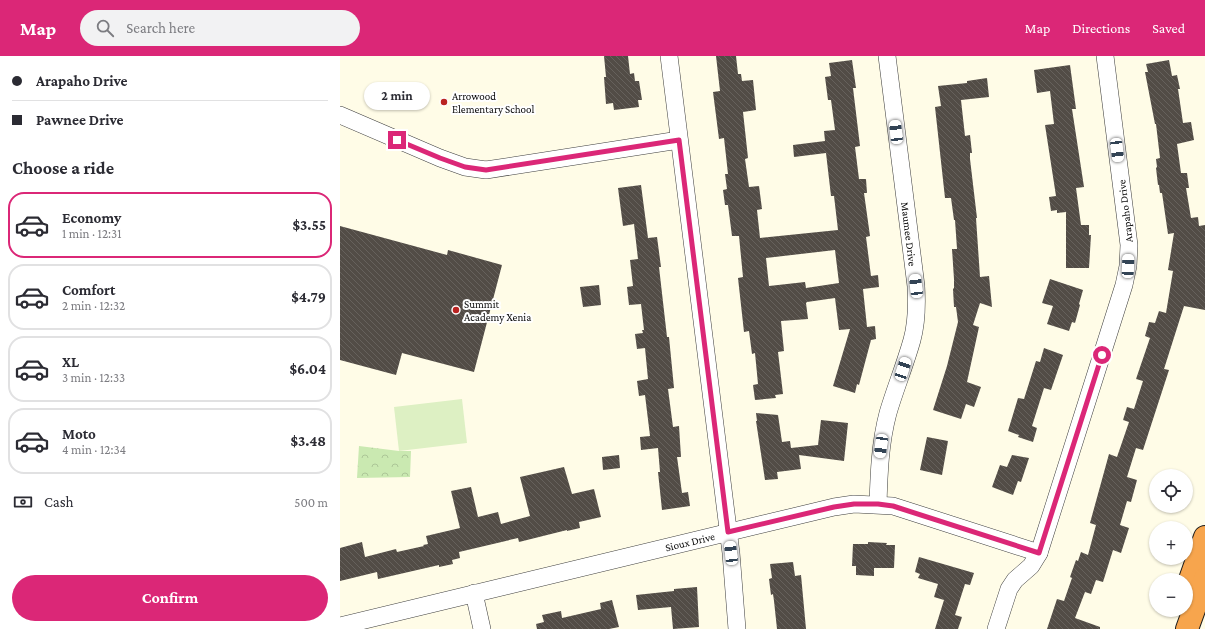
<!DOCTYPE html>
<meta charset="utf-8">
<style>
body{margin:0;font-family:"Crimson Pro",serif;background:#f2f2f3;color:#2b2b33;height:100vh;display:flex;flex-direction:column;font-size:15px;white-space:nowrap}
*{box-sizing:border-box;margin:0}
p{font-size:13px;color:#7c7c81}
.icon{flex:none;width:22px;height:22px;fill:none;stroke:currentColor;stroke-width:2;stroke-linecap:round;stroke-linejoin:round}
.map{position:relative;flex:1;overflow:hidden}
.side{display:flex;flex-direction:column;background:#fff;width:340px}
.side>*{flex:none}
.banner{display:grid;align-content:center;height:88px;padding:0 12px;background:#fff}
.fabs{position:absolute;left:809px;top:413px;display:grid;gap:8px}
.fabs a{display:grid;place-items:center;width:44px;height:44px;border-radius:50%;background:#fff;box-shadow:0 1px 3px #0004;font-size:20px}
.end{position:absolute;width:18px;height:18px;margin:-9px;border:5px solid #db2777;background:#fff;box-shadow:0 0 0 2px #fff}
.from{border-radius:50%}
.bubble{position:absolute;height:28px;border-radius:14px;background:#fff;box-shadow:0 1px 3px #0004;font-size:13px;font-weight:700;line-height:28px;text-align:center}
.car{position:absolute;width:12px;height:24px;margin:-12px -6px;border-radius:5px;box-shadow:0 0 3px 1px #0007;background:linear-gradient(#fff 24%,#345 0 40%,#fff 0 76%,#345 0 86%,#fff 0)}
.banner b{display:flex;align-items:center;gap:14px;height:38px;font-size:15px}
.banner b+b{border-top:1px solid #e1e1e2}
.banner i{width:10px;height:10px;background:#2b2b33}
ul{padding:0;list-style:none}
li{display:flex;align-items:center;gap:12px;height:66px;margin:0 8px 6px;padding:0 4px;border:2px solid #e1e1e2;border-radius:16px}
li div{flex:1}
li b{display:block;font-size:15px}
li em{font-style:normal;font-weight:700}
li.active{border-color:#db2777}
li>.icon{width:36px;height:36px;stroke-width:1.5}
h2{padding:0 12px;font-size:18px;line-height:48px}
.pay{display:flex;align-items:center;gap:10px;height:44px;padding:0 12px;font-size:15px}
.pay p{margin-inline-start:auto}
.primary-button{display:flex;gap:8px;margin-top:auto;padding:8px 12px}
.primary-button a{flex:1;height:46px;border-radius:24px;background:#db2777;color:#fff;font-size:16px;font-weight:700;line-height:46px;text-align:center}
header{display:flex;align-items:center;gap:24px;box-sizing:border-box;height:56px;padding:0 20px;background:#db2777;color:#fff}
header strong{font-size:19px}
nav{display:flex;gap:22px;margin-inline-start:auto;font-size:14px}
.search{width:280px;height:36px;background:#f2f2f3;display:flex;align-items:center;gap:10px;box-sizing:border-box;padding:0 14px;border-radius:22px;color:#7c7c81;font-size:15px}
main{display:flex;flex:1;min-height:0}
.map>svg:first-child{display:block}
.park{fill:url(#park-crowns)}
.pitch{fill:#ddf0c3}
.building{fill:url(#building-back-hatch);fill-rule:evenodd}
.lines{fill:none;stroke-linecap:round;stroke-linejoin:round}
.minor-casing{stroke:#3d3d3d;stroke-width:18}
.motorway-casing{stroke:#1b1b1b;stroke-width:24}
.minor{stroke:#fff;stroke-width:17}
.motorway{stroke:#f7a54d;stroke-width:22}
.route{stroke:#db2777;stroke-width:5}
.poi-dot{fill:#ba2321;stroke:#fff;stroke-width:1.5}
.labels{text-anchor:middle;stroke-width:4;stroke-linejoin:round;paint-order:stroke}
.poi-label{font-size:11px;fill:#0a0a0a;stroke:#fff;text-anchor:start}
.street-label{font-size:11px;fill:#0a0a0a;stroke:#fff}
</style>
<header>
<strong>Map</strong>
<div class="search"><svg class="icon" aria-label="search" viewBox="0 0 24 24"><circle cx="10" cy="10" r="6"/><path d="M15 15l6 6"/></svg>Search here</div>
<nav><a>Map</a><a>Directions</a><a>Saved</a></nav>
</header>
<main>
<section class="side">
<div class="banner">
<b><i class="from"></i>Arapaho Drive</b>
<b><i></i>Pawnee Drive</b>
</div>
<h2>Choose a ride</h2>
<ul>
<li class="active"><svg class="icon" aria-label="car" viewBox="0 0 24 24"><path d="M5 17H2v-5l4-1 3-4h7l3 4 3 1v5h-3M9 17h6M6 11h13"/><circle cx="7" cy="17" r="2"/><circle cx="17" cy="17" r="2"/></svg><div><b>Economy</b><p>1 min · 12:31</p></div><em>$3.55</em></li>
<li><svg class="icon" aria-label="car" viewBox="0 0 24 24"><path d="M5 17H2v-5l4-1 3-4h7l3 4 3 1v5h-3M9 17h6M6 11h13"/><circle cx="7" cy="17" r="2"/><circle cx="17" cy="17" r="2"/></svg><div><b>Comfort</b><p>2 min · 12:32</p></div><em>$4.79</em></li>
<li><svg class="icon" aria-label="car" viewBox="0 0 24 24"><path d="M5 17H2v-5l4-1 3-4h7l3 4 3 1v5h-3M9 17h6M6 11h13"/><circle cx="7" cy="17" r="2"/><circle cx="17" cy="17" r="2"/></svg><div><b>XL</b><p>3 min · 12:33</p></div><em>$6.04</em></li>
<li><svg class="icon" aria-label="car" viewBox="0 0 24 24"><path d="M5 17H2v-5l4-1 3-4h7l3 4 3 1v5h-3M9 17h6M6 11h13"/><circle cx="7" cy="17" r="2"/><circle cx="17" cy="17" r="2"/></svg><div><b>Moto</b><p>4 min · 12:34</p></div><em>$3.48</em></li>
</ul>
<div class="pay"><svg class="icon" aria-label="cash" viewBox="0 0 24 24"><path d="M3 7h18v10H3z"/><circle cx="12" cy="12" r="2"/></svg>Cash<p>500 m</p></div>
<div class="primary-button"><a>Confirm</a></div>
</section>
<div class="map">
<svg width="865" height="573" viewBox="0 0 865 573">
<defs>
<pattern id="park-crowns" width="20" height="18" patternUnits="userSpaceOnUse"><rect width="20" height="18" fill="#cae9b1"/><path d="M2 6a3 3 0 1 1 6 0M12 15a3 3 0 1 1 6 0" fill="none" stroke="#acc697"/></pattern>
<pattern id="building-back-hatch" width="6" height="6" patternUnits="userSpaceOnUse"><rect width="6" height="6" fill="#524c46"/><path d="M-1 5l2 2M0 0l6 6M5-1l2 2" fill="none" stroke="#66615c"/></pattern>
</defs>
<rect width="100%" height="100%" fill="#fffce7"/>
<polygon class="park" points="19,390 59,395 71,395 70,421 17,422"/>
<polygon class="pitch" points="122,343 127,387 59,395 54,351"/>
<g class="building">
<polygon points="264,0 288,0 290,18 294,17 295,25 299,25 302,44 298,44 299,51 274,54 273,47 266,48 264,21 266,21"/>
<path d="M 376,0 L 396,0 L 398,18 L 401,18 L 402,25 L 413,24 L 416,54 L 403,56 L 408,102 L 405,103 L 409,131 L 419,130 L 422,153 L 417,154 L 420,182 L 498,174 L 494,140 L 491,140 L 486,97 L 454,101 L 453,89 L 485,85 L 484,75 L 495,74 L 491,44 L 488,44 L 485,21 L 491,20 L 489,7 L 512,4 L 516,32 L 513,32 L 520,90 L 515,91 L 519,123 L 526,123 L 527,137 L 524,137 L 530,180 L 526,181 L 531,220 L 538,219 L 539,231 L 523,233 L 527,271 L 535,270 L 536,283 L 531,284 L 519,329 L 517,328 L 515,337 L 493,330 L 510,273 L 499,274 L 495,242 L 467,246 L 466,247 L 468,263 L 441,265 L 444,295 L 438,296 L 443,338 L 435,339 L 436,342 L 415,344 L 413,329 L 418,328 L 415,297 L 412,298 L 409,275 L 404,276 L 398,222 L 403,221 L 399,180 L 392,180 L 388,149 L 385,149 L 383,134 L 387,133 L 385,118 L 388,118 L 384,82 L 379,83 L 373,36 L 380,35 ZM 495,194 L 499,227 L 466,232 L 465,226 L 429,230 L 426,202 Z"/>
<polygon points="829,4 832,20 837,19 840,33 838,33 843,67 851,66 854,84 837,88 841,117 847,117 849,132 846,132 851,162 858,161 859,170 865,169 865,254 844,250 824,313 829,314 803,394 796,392 787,421 797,424 791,446 787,445 780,469 789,472 781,497 773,494 763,526 756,524 751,538 745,536 735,562 760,571 760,573 707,573 717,543 724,545 732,522 730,521 736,504 738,505 741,496 748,499 756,469 750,467 769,398 777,401 789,366 783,364 787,351 794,353 803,325 796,323 810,282 805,280 809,266 815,267 819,255 826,257 833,215 828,214 834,177 828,178 822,137 820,137 819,129 818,129 816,112 817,111 816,103 820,102 816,68 815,68 805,16 808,16 806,8"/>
<polygon points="730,9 736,53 732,53 744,131 736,132 741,169 749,169 749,179 751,179 749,212 726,212 726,156 717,157 717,154 711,155 709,141 716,140 705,69 714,68 710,35 697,37 694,14"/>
<polygon points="647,22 649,41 621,44 625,80 630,79 632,97 630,97 630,103 637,162 636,162 640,221 649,220 652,251 640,247 633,269 639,271 627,326 641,331 634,351 626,348 621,363 593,354 607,310 618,266 616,251 614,251 613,233 614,232 614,223 612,193 617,193 615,164 614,164 611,142 605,142 595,51 601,50 598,30 627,27 627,25"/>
<polygon points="301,129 308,182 317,181 321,211 319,211 327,281 329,281 334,332 328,333 333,371 339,370 341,401 337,401 342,437 348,436 350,450 322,454 318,416 320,416 318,392 301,394 300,381 310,380 305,339 299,340 297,325 308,323 305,292 297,293 295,278 303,277 302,274 304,274 301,248 289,249 287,231 293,230 290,204 298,203 294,168 283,170 278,132"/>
<polygon points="0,170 107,199 108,194 162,209 134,316 62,297 56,319 0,304"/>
<polygon points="710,223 743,234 739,248 740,249 735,267 732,266 729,275 707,268 713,250 702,247"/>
<polygon points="259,229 261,249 243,251 240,231"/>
<polygon points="704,292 723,299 711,334 704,332 692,370 697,372 693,386 678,381 679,379 668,375 678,342 684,343 696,305 700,306"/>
<polygon points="416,357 438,359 442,386 450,385 451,392 478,389 481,364 508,367 504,405 459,399 461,413 437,416 438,423 425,424 416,365 417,365"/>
<polygon points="587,381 608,385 602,419 580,414"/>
<polygon points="279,399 280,412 263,414 262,401"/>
<polygon points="672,399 689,402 681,426 678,425 673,439 652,431 660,409 667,411"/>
<polygon points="224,411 232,438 254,433 261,461 239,466 240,472 227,475 227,474 179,486 178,482 119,496 120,502 112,504 113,508 99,511 99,509 38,523 37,516 0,525 0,492 22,486 25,501 56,493 57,496 84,490 83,489 88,488 86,480 120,472 111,435 131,431 138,461 158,456 161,468 190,460 180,421"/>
<polygon points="528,486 547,487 546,489 555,489 554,512 534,512 534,520 516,519 516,510 512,510 513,488 528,488"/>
<polygon points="579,501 634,517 630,529 625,528 615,559 622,561 618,573 595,573 604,544 594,541 598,528 578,522 580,518 575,516"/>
<polygon points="453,506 455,520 461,519 466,573 437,573 434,545 433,538 431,539 429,523 432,522 430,508"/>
<polygon points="357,531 359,571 333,573 331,551 298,554 296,539 334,535 334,533"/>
<polygon points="272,544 279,571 269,573 197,573 196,568 204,566 202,559 221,555 222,562 261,553 260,547"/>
</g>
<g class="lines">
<defs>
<g id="minor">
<polyline points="329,0 391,497 397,573"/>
<polyline points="0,59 100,102 125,111 146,114 339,84"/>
<path d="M 538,448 C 539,417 540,387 548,357 C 555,333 565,309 572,284 C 577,266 577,248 576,230 L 547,0"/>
<polyline points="134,537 142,573"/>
<path id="s1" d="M 0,570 L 494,451 L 514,448 L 553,450 L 699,497"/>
<polyline points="656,573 669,533 675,524 691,510 699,497 784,229 788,210 789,189 765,0"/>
</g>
<g id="motorway">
<polyline points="846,535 865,481"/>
<polyline points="847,573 865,523"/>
</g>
</defs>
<use href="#minor" class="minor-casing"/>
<use href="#motorway" class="motorway-casing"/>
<use href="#minor" class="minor"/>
<use href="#motorway" class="motorway"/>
</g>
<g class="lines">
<polyline class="route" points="57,84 100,102 125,111 146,114 339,84 388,476 494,451 514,448 538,448 553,450 699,497 762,299"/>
</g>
<g class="poi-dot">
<circle cx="104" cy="46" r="4"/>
<circle cx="116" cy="254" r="4"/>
</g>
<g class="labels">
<g class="poi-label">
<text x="112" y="44">Arrowood<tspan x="112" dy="13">Elementary School</tspan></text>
<text x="124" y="252">Summit<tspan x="124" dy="13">Academy Xenia</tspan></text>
</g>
<g class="street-label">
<text transform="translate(785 155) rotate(-97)" y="4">Arapaho Drive</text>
<text transform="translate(569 178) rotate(83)" y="4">Maumee Drive</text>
<text dy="4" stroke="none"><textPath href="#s1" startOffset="360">Sioux Drive</textPath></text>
</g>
</g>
</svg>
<div class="fabs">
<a><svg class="icon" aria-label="locate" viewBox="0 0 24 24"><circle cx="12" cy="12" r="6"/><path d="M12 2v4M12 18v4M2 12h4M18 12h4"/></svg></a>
<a>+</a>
<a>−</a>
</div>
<i class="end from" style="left:762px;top:299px"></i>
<i class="end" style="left:57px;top:84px"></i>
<div class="bubble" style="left:24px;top:26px;width:66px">2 min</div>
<i class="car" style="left:556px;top:76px;rotate:353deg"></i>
<i class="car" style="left:777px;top:94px;rotate:173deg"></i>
<i class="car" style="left:788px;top:210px;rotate:2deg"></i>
<i class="car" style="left:576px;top:230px;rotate:353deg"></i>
<i class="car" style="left:563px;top:313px;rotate:18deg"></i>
<i class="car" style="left:541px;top:390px;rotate:188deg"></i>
<i class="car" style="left:391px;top:497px;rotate:353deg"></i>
</div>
</main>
